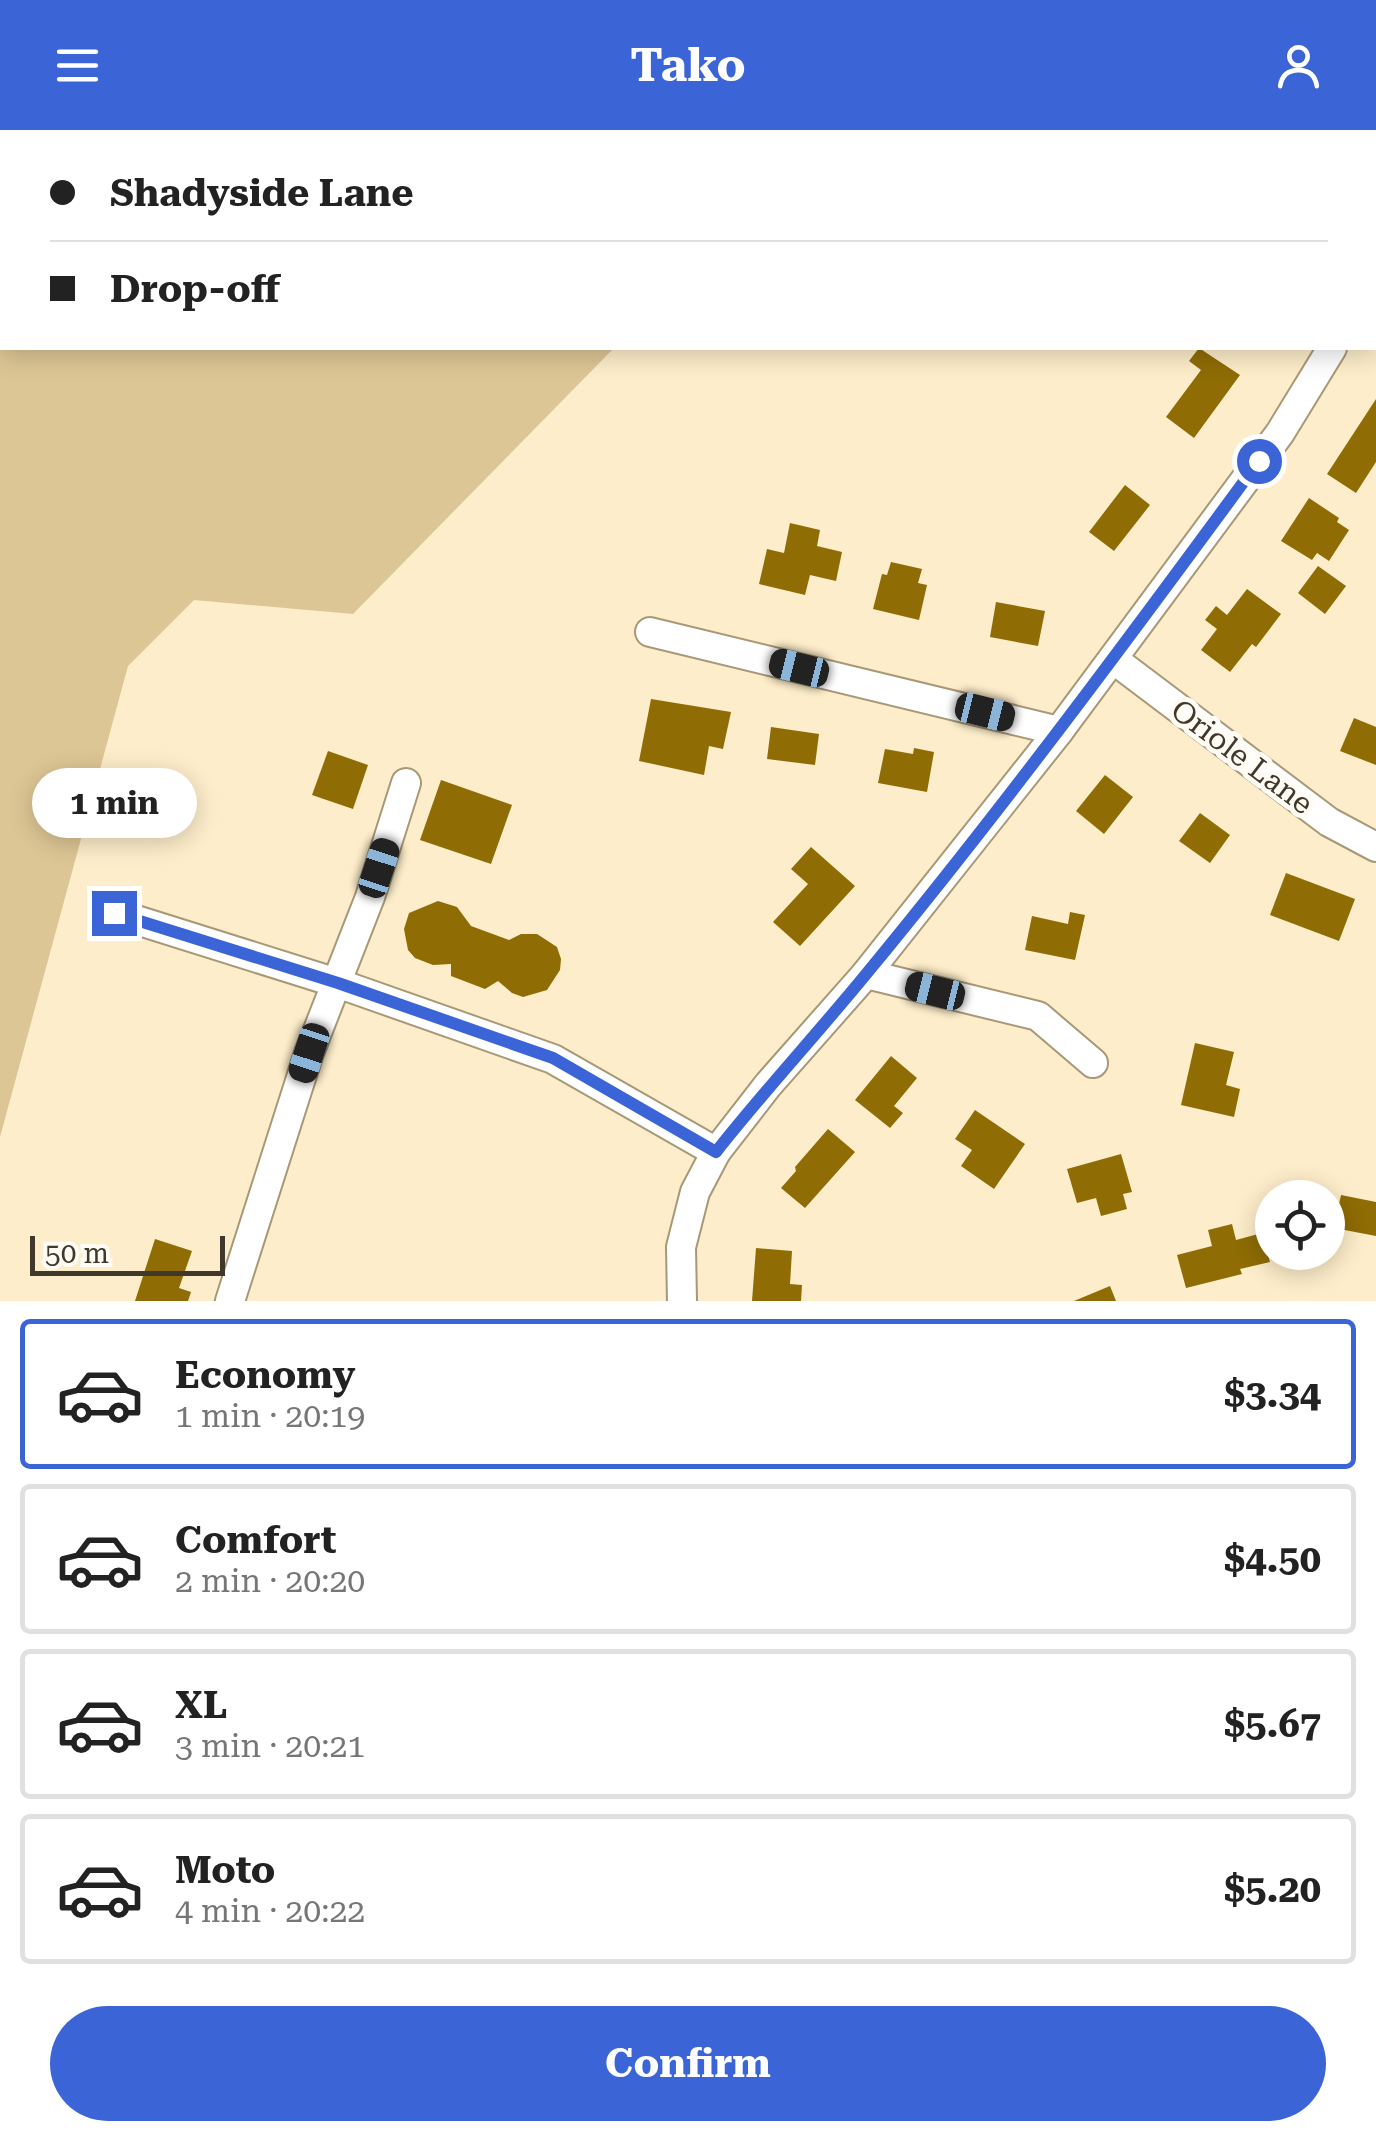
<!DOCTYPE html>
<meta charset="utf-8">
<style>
body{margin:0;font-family:"Roboto Serif",serif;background:#f2f2f2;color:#222;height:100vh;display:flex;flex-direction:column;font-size:38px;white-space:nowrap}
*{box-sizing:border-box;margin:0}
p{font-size:32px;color:#767676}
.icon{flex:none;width:55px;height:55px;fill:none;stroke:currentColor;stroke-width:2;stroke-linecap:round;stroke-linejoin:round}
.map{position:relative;height:1171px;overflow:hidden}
.side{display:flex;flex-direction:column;background:#fff;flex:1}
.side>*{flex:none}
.guide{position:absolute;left:0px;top:0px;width:1378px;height:220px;box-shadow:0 5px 25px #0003;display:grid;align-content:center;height:220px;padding:0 50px;background:#fff}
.buttons{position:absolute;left:1255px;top:1050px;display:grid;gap:20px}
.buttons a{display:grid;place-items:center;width:90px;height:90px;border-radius:50%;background:#fff;box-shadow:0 5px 25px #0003;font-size:50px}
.scale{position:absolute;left:30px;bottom:25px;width:195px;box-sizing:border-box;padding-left:10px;border:5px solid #3f382b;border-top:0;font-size:28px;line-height:35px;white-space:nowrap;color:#3f382b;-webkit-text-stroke:8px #fffbf5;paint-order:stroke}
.end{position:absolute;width:45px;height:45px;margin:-22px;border:12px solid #3b65d6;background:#fff;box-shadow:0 0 0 5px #fff}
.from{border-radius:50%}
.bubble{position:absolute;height:70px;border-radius:35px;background:#fff;box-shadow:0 5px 25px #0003;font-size:32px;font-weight:700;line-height:70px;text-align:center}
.car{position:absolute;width:30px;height:60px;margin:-30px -15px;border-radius:12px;box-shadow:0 0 8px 2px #0007;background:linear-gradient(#222 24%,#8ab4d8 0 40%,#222 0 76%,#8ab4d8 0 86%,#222 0)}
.guide b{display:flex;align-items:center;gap:35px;height:95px;font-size:38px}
.guide b+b{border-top:2px solid #e0e0e0}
.guide i{width:25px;height:25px;background:#222}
ul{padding:18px 0 0;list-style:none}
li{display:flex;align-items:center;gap:30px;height:150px;margin:0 20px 15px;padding:0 30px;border:5px solid #e0e0e0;border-radius:10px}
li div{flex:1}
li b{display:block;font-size:38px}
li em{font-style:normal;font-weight:700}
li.current{border-color:#3b65d6}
li>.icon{width:90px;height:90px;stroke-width:1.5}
.cta{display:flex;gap:20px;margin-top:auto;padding:20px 50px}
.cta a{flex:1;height:115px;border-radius:60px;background:#3b65d6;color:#fff;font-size:40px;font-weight:700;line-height:115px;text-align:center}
header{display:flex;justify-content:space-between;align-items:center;height:130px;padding:0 50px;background:#3b65d6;color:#fff;font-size:45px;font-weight:700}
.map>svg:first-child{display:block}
.green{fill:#ddc695}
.building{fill:#8f6c04}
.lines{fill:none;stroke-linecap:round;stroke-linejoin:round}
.minor-casing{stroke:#a79877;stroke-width:32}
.minor{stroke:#fff;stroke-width:28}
.route{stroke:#3b65d6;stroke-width:12}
.labels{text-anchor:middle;stroke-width:10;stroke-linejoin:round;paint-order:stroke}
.street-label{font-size:30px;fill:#3f382b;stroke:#fffbf5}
</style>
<header><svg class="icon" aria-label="menu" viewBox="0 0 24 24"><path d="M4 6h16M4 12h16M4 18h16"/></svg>Tako<svg class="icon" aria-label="person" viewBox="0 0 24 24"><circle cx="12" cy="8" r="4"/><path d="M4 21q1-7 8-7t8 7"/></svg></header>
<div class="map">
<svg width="1376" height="1171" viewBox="0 0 1376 1171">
<rect width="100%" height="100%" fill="#fdedca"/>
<g class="green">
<polygon points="0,0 362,2 2,2 2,218 614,218 353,484 194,470 128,536 0,1007"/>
<polygon points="741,0 1168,0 752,2"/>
</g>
<g class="building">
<polygon points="1199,218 1240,245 1194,308 1166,287 1201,240 1189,231"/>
<polygon points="1376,269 1376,332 1356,363 1327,344"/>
<polygon points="1125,355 1150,375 1114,421 1089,402"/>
<polygon points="1309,368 1339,388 1337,392 1349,400 1329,431 1317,423 1312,430 1281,411"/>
<polygon points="790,393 820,400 817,416 842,422 836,451 810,445 805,465 759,454 767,419 784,423"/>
<polygon points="891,432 922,439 918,453 927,455 919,490 873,479 882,444 887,445"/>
<polygon points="1318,436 1346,456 1325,484 1298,463"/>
<polygon points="1247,459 1281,484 1256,517 1252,514 1230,542 1201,520 1217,499 1205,490 1216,476 1227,485"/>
<polygon points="996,472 1045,481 1038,516 990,507"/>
<polygon points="651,569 731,582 723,619 709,616 704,645 639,631"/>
<polygon points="1354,588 1376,597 1376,635 1340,621"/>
<polygon points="771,597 819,604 815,635 767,629"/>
<polygon points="914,618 934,622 927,662 878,653 885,619 913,624"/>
<polygon points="328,621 368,635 353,679 312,665"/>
<polygon points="1105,645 1133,667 1104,704 1076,681"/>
<polygon points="441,650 512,675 491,734 420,710"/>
<polygon points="1200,683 1230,705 1210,733 1179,711"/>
<polygon points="811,717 855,756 800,816 773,792 808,754 791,739"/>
<polygon points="1286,743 1355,769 1339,811 1270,785"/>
<polygon points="438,771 457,777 471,796 509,810 521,804 537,804 557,817 561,829 560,840 547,860 523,867 512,863 498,851 485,859 451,846 451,834 433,835 415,828 408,820 404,799 409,783"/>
<polygon points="1070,782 1085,785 1075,830 1025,820 1032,786 1068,794"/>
<polygon points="1195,913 1234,922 1226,955 1240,959 1234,987 1181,975"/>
<polygon points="891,926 917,948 894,976 903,983 890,998 855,970"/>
<polygon points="975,980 1025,1014 994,1059 961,1036 972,1020 955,1009"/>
<polygon points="828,999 855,1022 805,1078 781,1058 796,1041 795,1037"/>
<polygon points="1121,1024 1132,1062 1123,1064 1127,1079 1101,1086 1096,1068 1077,1073 1067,1039"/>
<polygon points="1341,1065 1376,1072 1376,1106 1334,1098"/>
<polygon points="1232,1094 1236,1110 1262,1103 1270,1132 1240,1139 1242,1144 1186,1158 1177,1125 1212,1116 1208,1100"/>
<polygon points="155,1109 192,1121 179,1158 191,1162 188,1171 135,1171"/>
<polygon points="756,1118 792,1121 790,1154 802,1155 801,1171 752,1171"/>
<polygon points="1110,1156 1116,1171 1074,1171"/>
</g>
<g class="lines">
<defs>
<g id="minor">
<polyline points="1375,135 1376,133"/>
<polyline points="650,502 1059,601"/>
<polyline points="1113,529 1329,692 1376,717"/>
<polyline points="114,783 337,853 553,929 716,1022"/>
<polyline points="866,844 1038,886 1093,933"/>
<polyline points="230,1171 309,923 370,767 406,653"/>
<polyline points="682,1171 681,1117 695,1062 716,1022 768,955 866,844 1059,601 1280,303 1332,218"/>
</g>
</defs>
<use href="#minor" class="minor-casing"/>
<use href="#minor" class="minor"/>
</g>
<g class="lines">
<path class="route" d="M 114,783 L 338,853 L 553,928 L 716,1022 C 764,961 818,903 867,843 C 1004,677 1132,504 1259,331"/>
</g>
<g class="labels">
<g class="street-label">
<text transform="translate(1242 627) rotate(37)" y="10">Oriole Lane</text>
</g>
</g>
</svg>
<div class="buttons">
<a><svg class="icon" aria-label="locate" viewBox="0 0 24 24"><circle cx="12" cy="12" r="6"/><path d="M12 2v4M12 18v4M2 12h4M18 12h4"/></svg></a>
</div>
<div class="scale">50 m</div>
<i class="end from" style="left:1259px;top:331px"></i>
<i class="end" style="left:114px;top:783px"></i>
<div class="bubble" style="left:32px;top:638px;width:165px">1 min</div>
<i class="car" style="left:799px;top:538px;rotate:284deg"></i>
<i class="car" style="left:985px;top:582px;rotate:104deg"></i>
<i class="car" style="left:379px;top:738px;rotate:18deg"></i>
<i class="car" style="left:935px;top:861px;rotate:284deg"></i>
<i class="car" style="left:309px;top:923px;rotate:198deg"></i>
<div class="guide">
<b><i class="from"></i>Shadyside Lane</b>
<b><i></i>Drop-off</b>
</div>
</div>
<section class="side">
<ul>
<li class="current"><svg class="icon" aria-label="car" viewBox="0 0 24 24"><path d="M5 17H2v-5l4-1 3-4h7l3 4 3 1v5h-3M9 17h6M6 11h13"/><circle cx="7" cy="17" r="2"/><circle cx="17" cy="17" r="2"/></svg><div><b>Economy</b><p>1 min · 20:19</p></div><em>$3.34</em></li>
<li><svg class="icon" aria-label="car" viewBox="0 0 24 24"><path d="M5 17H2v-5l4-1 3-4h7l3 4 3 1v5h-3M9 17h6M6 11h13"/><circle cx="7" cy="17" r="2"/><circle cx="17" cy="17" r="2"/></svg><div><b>Comfort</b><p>2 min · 20:20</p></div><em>$4.50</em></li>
<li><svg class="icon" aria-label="car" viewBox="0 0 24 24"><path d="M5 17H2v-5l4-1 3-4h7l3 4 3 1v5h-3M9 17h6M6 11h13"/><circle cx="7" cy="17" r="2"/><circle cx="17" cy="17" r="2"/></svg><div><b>XL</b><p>3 min · 20:21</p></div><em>$5.67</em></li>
<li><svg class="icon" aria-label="car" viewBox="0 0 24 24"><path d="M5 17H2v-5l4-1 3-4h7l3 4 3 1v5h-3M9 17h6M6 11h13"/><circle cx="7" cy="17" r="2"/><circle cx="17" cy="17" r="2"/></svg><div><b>Moto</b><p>4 min · 20:22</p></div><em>$5.20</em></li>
</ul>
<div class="cta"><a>Confirm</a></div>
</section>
